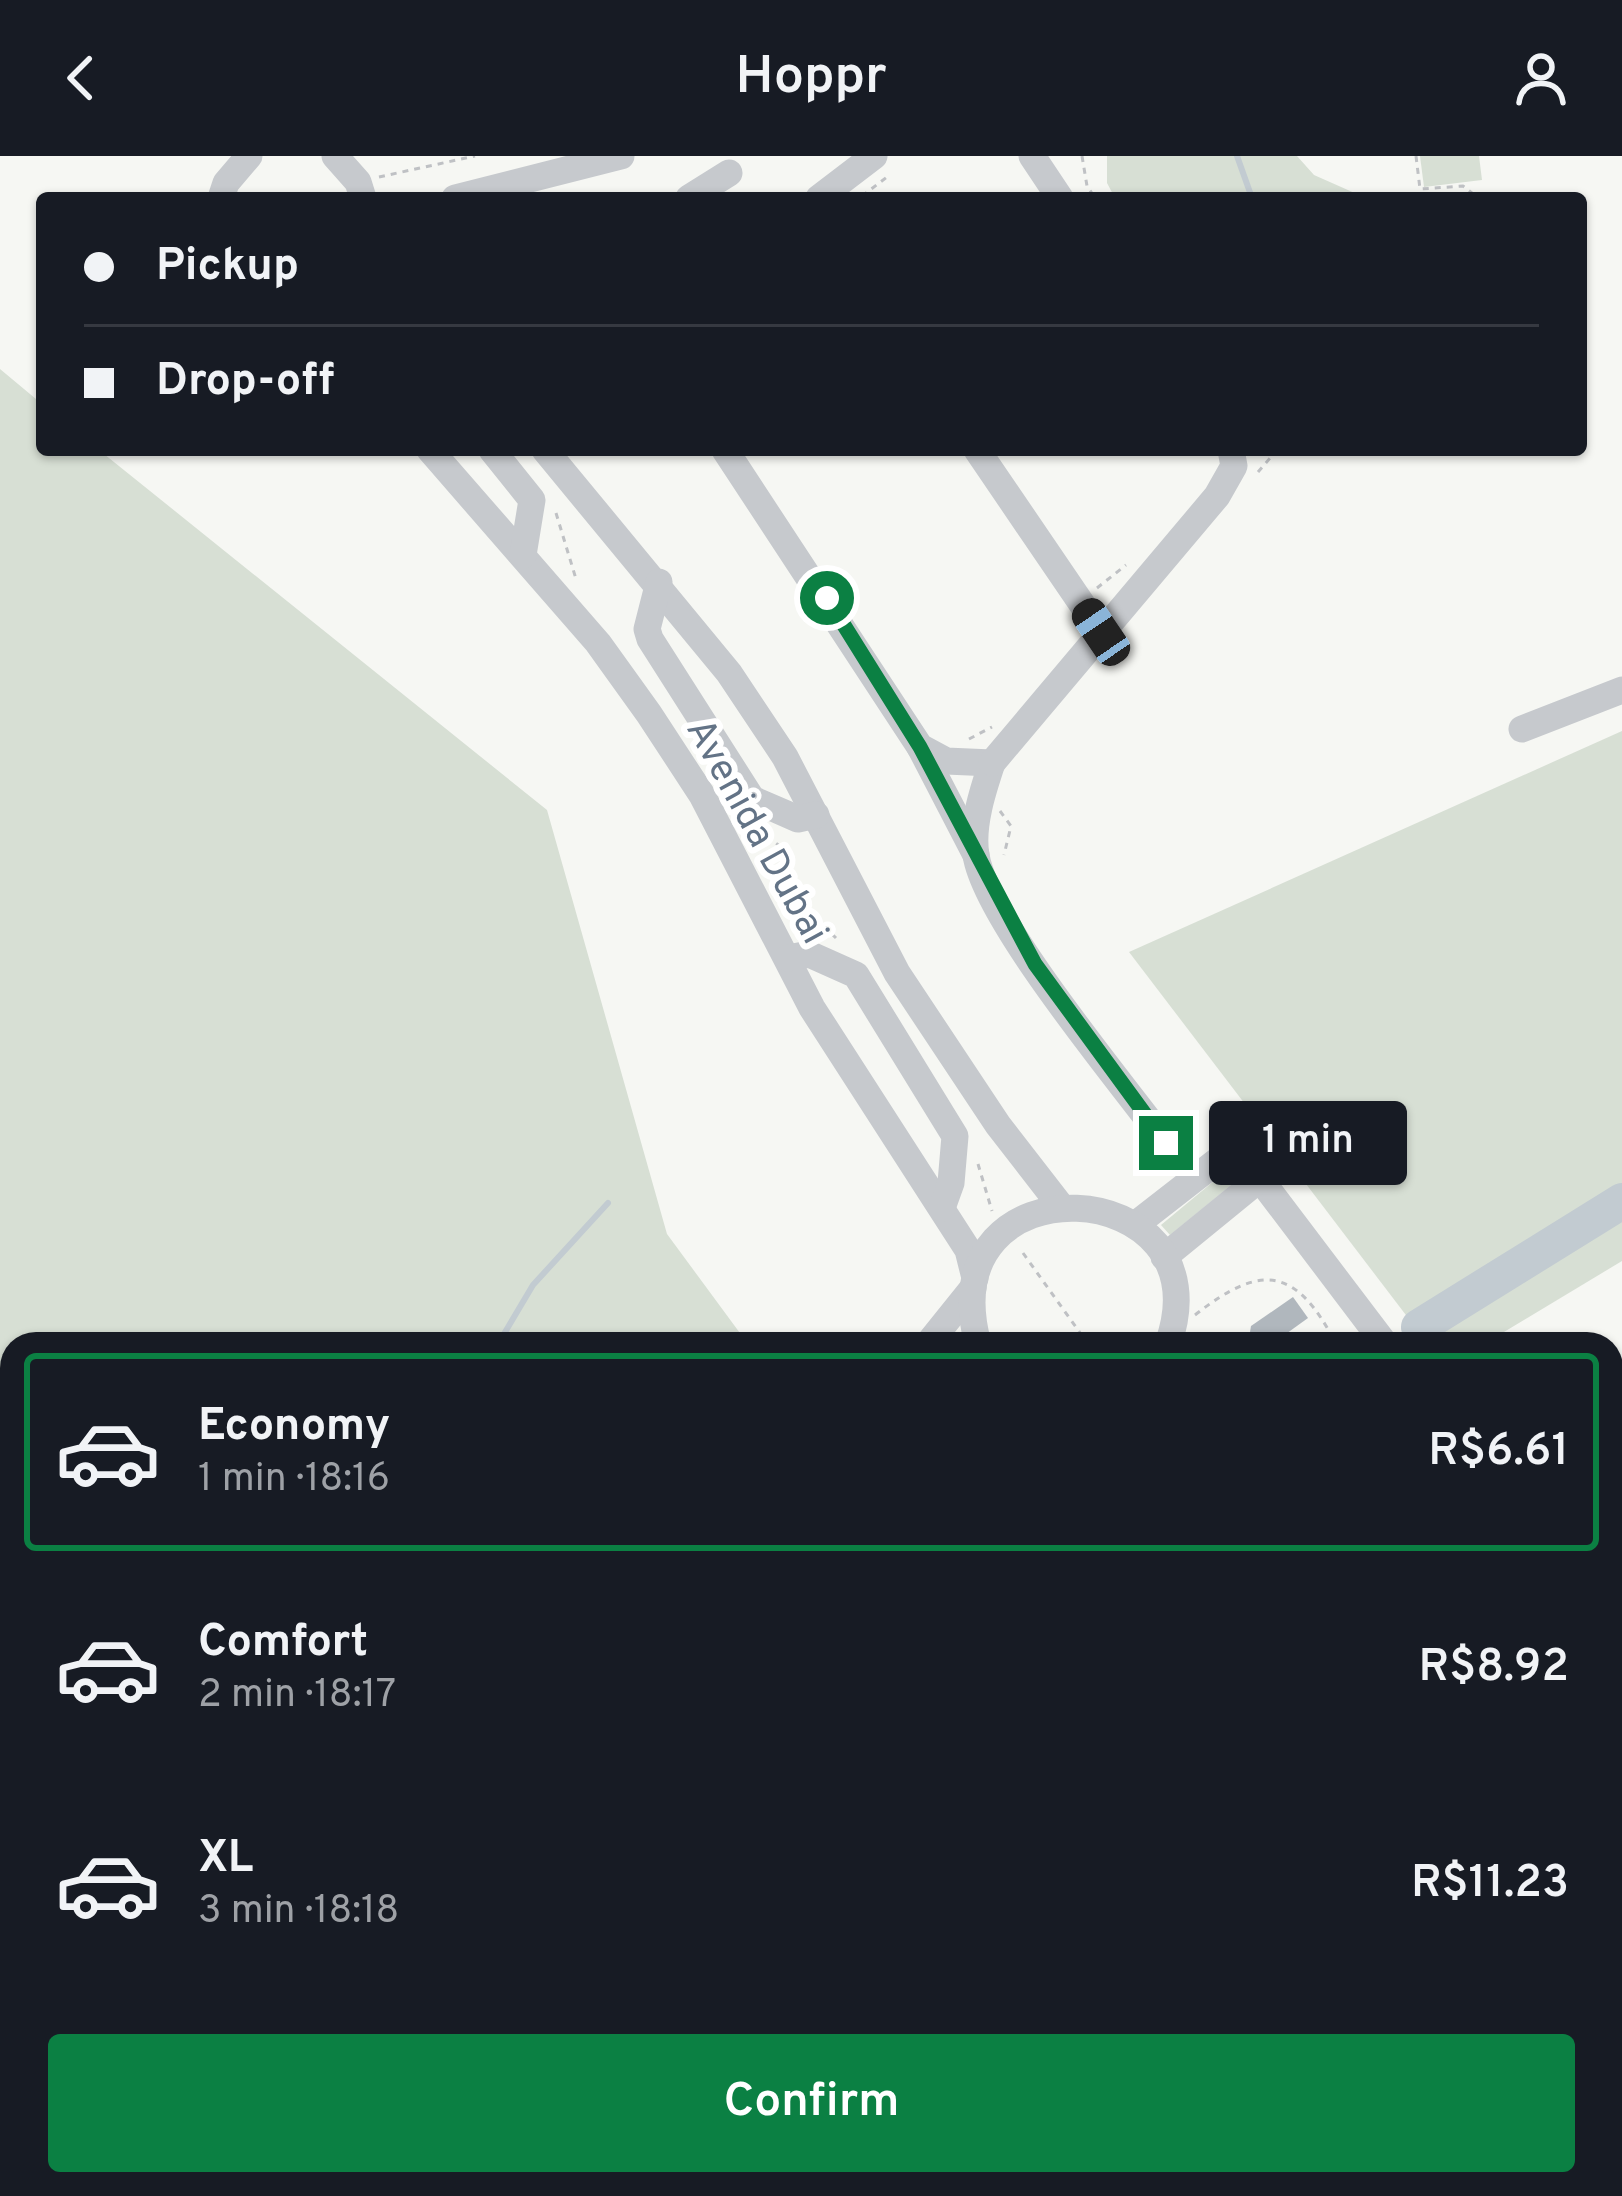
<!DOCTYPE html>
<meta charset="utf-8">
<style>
body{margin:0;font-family:Overpass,sans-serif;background:#242831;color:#f1f3f6;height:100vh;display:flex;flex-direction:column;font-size:45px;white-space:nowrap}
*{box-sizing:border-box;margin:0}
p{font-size:39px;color:#9ea1a6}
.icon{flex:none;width:66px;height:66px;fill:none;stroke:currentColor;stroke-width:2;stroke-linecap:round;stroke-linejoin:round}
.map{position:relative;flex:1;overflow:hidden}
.sheet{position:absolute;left:0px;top:1176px;width:1623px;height:864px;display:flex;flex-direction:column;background:#171b24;border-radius:36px 36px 0 0;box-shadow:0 3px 9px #0004}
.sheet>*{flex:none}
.banner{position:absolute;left:36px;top:36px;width:1551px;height:264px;border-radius:12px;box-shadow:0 3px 9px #0004;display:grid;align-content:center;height:264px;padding:0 48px;background:#171b24}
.end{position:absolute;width:54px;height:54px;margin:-27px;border:15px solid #0b8043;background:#fff;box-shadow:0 0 0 6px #fff}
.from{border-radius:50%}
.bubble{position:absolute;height:84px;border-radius:12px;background:#171b24;box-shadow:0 3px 9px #0004;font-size:39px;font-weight:600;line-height:84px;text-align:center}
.car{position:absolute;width:36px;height:72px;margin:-36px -18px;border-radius:15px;box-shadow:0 0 9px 3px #0007;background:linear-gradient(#222 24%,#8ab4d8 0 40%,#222 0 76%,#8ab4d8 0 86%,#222 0)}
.banner b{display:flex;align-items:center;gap:42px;height:114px;font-size:45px}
.banner b+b{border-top:3px solid #363941}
.banner i{width:30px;height:30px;background:#f1f3f6}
ul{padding:21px 0 0;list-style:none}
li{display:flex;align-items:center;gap:36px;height:198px;margin:0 24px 18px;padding:0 24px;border:6px solid transparent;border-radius:12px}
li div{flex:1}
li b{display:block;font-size:45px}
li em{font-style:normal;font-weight:600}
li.current{border-color:#0b8043}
li>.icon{width:108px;height:108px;stroke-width:1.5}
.primary-button{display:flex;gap:24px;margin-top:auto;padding:24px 48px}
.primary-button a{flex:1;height:138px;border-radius:12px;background:#0b8043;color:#fff;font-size:48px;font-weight:600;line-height:138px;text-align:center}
header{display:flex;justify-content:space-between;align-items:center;height:156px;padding:0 48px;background:#171b24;font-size:54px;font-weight:600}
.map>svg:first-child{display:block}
.green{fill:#d7dfd4}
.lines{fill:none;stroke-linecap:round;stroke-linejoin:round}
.stream{stroke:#c2cbd1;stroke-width:6}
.river{stroke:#c2cbd1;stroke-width:36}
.building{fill:#b0b7bd}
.path{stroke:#bfc1c4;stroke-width:3;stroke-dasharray:6 6;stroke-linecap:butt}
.minor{stroke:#c6c9cd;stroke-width:27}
.route{stroke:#0b8043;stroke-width:15}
.labels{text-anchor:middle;stroke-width:12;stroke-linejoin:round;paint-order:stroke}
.street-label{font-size:39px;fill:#637386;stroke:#fff}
</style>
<header><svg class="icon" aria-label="back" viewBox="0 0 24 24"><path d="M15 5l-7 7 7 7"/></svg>Hoppr<svg class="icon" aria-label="person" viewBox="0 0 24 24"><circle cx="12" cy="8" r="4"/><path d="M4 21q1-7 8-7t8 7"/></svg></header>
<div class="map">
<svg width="1622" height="2040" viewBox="0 0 1622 2040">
<rect width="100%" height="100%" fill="#f6f7f3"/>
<g class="green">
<polygon points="1107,0 1297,0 1314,19 1366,42 1115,42 1107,27"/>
<polygon points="1420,0 1479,0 1482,24 1424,31"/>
<polygon points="0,213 42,248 42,294 99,294 547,654 667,1078 748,1188 12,1188 12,2028 199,2028 206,2040 0,2040"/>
<polygon points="1622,575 1622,1105 1484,1188 1428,1188 1129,796"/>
<polygon points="1238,1005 1247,1016 1170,1079 1161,1069"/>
<polygon points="1611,2005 1622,2020 1622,2040 1498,2040 1489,2028 1611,2028"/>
<polygon points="478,2028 671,2028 658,2040 481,2040"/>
<polygon points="1002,2028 1366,2028 1375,2040 1012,2040"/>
</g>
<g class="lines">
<g class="stream">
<polyline points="1237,0 1252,42"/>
<polyline points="498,1188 533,1129 608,1047"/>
<polyline points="0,1749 12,1744"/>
</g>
<polyline class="river" points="1419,1171 1622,1045"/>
</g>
<polygon class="building" points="1293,1141 1308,1162 1272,1188 1248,1188 1251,1170"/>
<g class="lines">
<g class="path">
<polyline points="1082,0 1087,30 1095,42"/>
<polyline points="1416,0 1420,33 1463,30 1478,42"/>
<polyline points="379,21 475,0"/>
<polyline points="862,40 887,21"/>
<polyline points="1258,316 1277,294"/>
<polyline points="556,357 576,423"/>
<polyline points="1097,432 1126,409"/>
<polyline points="969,583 992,571"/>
<polyline points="1000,655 1011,670 1004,699"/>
<polyline points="757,673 781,691 812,759 837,783"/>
<polyline points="978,1008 992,1055"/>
<polyline points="1023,1097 1088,1188"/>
<path d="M 1195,1159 C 1261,1107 1296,1110 1336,1188"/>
<polyline points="1611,1559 1622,1589"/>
</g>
<g class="minor">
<polyline points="335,0 358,26 363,42"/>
<polyline points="1032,0 1060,42"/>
<polyline points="221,42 226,27 249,0"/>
<polyline points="455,42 621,0"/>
<polyline points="689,42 729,17"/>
<polyline points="819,42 874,0"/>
<polyline points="430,294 598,487 649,558 702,639 812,852 968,1094 975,1122"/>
<polyline points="492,294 532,344 523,399"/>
<polyline points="545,294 729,517 785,601 897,817 998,969 1060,1049"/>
<path d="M 725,294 L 920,591 L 946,605 L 992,607 C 983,634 971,670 976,699 C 986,765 1122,927 1166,987"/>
<polyline points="977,294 1101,476"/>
<polyline points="659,426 647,473 650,483 752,643 798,663 816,659"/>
<polyline points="1522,573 1622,534"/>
<polyline points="920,591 976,699"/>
<polyline points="992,607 1217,340 1234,310 1231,294"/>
<polyline points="788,802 809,798 856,819 955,980 951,1027 942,1052"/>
<polyline points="1260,1023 1385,1188"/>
<polyline points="1135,1069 1243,985 1267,1017 1164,1101"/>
<polyline points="928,1188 973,1132"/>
<path d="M 978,1188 C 927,998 1229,1016 1168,1188"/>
<polyline points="1611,1487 1622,1502"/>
<polyline points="1611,1810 1622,1825"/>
<polyline points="1611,1883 1622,1894"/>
<polyline points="1611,1964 1622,1980"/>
<polyline points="431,2028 435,2040"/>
<polyline points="269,2040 283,2028"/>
</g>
</g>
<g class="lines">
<polyline class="route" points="827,442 920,591 1035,808 1166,987"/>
</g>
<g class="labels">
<g class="street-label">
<text transform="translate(759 674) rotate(61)" y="14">Avenida Dubai</text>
</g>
</g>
</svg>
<i class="end from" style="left:827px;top:442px"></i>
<i class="end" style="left:1166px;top:987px"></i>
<div class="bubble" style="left:1209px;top:945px;width:198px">1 min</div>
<i class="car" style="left:1101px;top:476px;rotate:326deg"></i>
<div class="banner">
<b><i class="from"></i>Pickup</b>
<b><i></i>Drop-off</b>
</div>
<section class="sheet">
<ul>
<li class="current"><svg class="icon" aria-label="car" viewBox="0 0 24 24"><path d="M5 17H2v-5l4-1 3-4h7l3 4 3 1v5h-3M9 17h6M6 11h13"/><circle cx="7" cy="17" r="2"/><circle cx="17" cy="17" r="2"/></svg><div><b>Economy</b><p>1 min · 18:16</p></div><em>R$6.61</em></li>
<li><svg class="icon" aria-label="car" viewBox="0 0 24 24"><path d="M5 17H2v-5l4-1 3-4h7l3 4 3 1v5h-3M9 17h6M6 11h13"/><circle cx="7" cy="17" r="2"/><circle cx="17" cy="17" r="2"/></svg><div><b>Comfort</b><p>2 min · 18:17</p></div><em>R$8.92</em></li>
<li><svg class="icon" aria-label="car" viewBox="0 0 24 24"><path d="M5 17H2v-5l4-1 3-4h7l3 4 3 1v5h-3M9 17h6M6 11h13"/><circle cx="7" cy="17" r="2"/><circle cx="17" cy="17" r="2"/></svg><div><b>XL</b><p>3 min · 18:18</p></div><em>R$11.23</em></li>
</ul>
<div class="primary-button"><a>Confirm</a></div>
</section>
</div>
